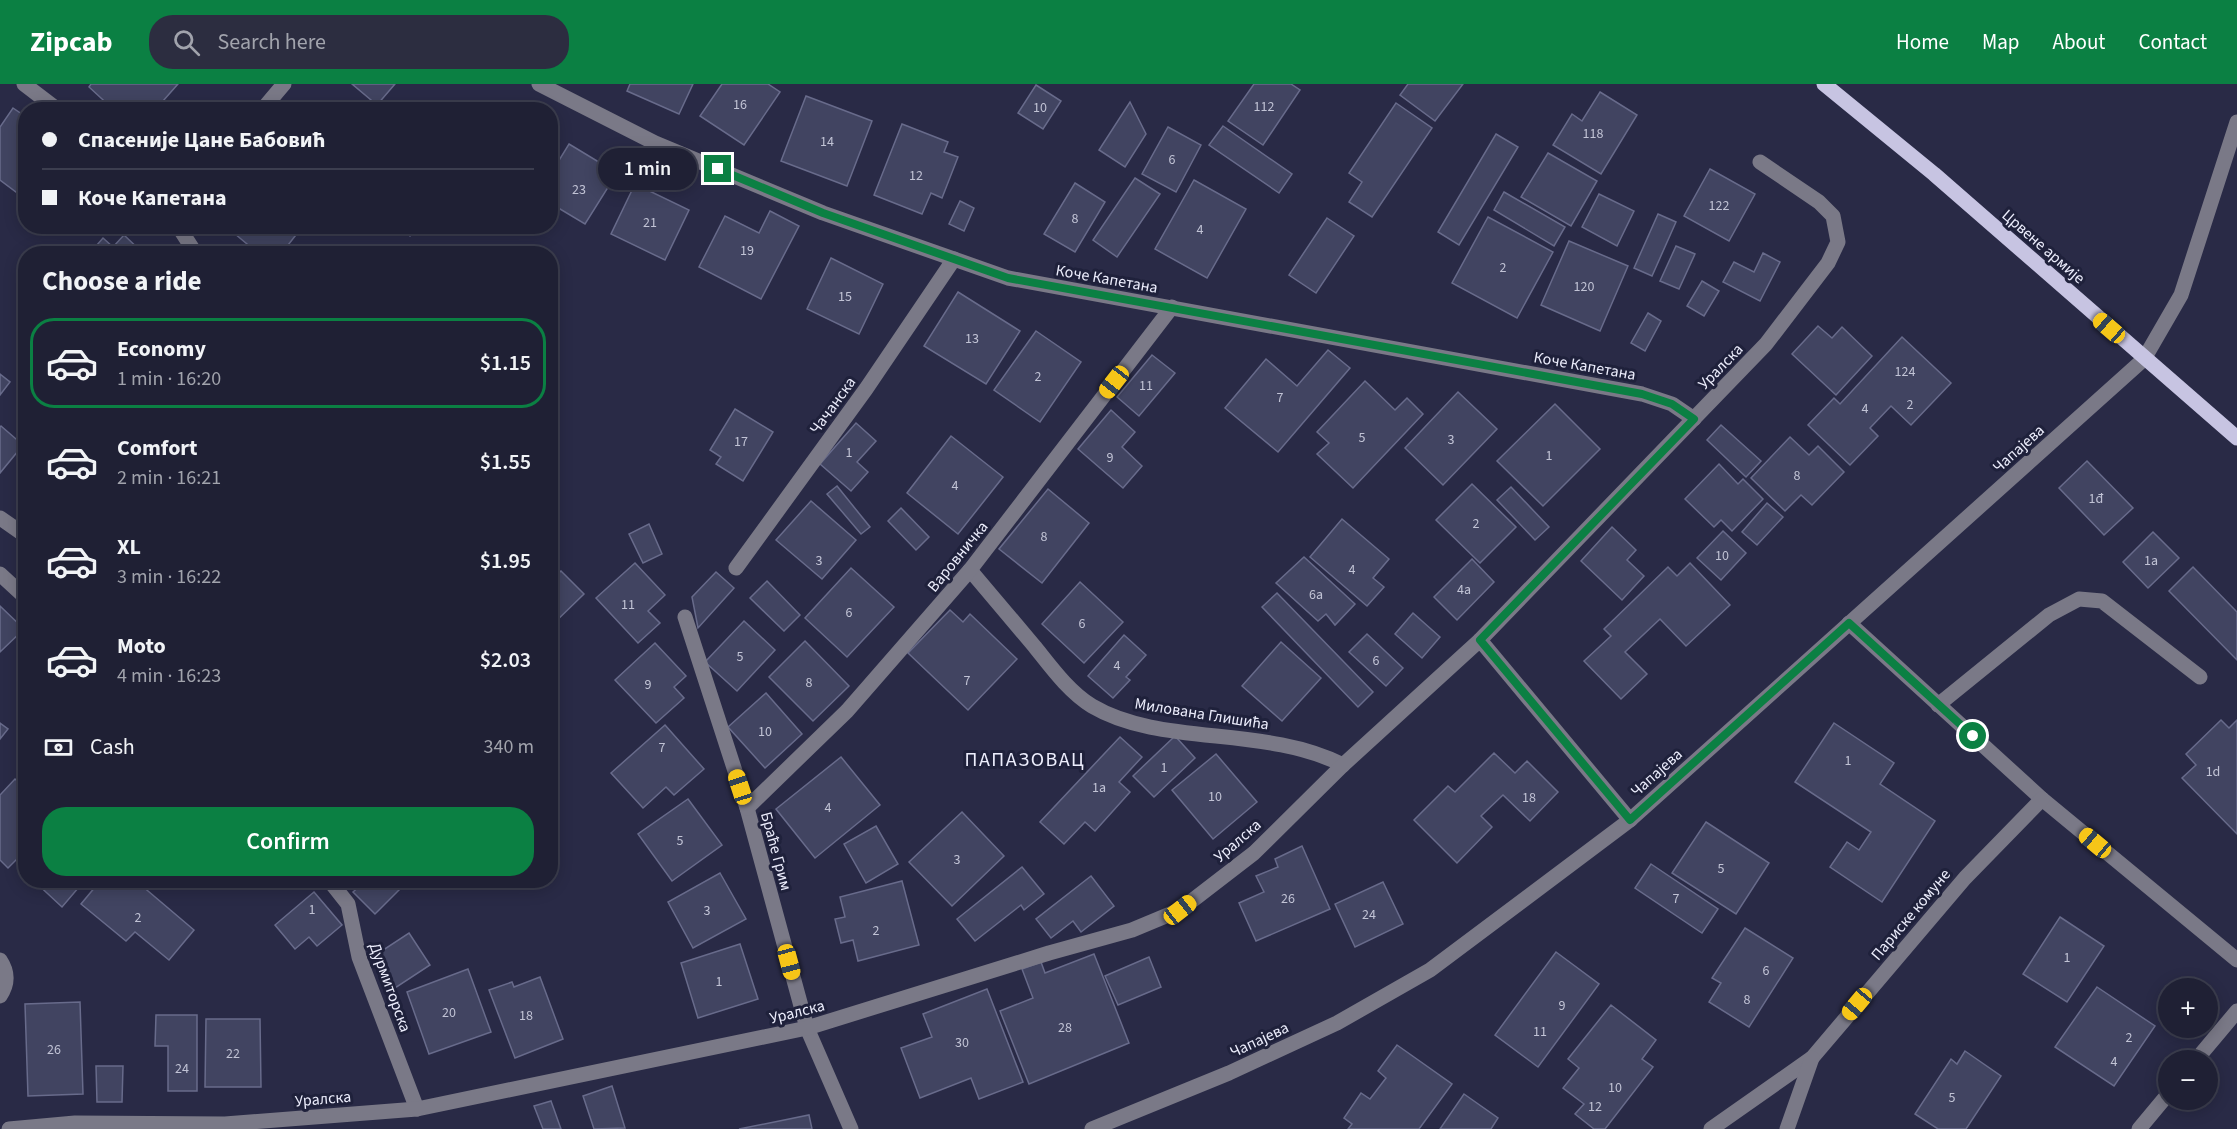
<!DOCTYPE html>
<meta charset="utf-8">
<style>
body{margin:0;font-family:"Source Sans 3",sans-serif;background:#2c2d40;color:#f1f3f6;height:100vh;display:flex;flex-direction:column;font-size:22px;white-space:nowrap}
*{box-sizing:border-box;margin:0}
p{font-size:20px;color:#a1a3ac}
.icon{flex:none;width:33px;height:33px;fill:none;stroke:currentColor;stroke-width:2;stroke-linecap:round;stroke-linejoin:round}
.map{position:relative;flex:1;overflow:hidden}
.panel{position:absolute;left:18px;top:162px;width:540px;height:642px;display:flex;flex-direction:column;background:#1f2034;border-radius:24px;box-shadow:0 3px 15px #0003,0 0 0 2px #3c3e4f}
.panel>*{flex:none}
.guide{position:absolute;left:18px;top:18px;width:540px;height:132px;border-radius:24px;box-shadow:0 3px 15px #0003,0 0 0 2px #3c3e4f;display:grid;align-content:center;height:132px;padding:0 24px;background:#1f2034}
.tools{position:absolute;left:2158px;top:894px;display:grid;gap:12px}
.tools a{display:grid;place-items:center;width:60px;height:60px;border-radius:50%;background:#1f2034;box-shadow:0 3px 15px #0003,0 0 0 2px #3c3e4f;font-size:30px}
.end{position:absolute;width:27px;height:27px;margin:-14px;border:8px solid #0b8043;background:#fff;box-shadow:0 0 0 3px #fff}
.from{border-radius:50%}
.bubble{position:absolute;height:42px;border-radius:21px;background:#1f2034;box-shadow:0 3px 15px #0003,0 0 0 2px #3c3e4f;font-size:20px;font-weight:600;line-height:42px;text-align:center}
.car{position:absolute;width:18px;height:36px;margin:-18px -9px;border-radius:8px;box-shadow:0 0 4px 2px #0007;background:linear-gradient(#f5c518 24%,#345 0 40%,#f5c518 0 76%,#345 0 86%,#f5c518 0)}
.guide b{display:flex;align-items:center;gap:21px;height:57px;font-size:22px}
.guide b+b{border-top:2px solid #3c3e4f}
.guide i{width:15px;height:15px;background:#f1f3f6}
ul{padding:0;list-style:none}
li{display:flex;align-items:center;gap:18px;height:90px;margin:0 12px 9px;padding:0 12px;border:3px solid transparent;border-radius:24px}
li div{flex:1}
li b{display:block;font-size:22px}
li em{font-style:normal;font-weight:600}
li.active{border-color:#0b8043}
li>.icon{width:54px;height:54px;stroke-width:1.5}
h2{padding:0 24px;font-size:27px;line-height:72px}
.pay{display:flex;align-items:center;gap:15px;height:66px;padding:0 24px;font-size:22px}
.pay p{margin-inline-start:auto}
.button{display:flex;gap:12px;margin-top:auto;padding:12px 24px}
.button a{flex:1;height:69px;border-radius:24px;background:#0b8043;color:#fff;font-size:24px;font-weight:600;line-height:69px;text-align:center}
header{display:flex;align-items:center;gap:36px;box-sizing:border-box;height:84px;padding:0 30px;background:#0b8043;color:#fff}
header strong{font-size:28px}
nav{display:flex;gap:33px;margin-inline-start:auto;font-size:21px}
.search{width:420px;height:54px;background:#2c2d40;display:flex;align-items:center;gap:15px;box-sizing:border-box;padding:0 21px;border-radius:24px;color:#a1a3ac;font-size:22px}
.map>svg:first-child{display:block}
.building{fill:#414461;stroke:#686b8b;stroke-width:1.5}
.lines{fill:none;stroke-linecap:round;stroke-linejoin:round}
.minor{stroke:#7a7987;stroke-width:15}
.major{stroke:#c7c4e2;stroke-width:15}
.route{stroke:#0b8043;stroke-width:8}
.labels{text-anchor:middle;stroke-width:6;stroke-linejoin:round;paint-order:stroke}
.number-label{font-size:14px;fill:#c1c3d5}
.street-label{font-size:16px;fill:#ecedfc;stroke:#1f213b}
.quarter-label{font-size:20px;letter-spacing:1.5px;fill:#ecedfc;stroke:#1f213b}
</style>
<header>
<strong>Zipcab</strong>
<div class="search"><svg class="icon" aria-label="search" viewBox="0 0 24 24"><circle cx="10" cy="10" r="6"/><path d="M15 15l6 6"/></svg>Search here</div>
<nav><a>Home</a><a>Map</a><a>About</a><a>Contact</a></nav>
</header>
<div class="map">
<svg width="2237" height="1045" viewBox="0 0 2237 1045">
<rect width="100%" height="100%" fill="#292a46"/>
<g class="building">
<polygon points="91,0 178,0 155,26 114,26 89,3"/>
<polygon points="352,0 395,0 377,21"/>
<polygon points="630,0 693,0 679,30 627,7"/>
<polygon points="722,0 768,0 780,8 744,61 700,32"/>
<polygon points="1254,0 1291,0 1300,6 1263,61 1228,37"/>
<polygon points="1408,0 1463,0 1435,37 1400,11"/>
<polygon points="1036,1 1061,17 1043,45 1018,29"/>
<polygon points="1600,8 1637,31 1601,90 1553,61 1572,30 1582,37"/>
<polygon points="806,12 872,37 847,102 781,77"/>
<polygon points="1130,18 1146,50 1125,83 1099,66"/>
<polygon points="1396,19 1432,44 1372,133 1349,118 1362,98 1349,89"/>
<polygon points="13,24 26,33 24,114 0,96 0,43"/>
<polygon points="902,40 948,58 944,68 958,73 942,114 931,109 922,130 874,111"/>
<polygon points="1223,42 1292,90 1279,109 1209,61"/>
<polygon points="1168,43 1201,61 1176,108 1142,90"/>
<polygon points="1496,50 1518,63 1459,161 1438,148"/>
<polygon points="569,60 617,89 585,140 550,119 550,91"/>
<polygon points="1548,69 1597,97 1571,142 1521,113"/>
<polygon points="1710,85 1755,110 1729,157 1684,132"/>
<polygon points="1135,94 1160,110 1117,173 1093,156"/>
<polygon points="1194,96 1246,125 1207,194 1155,165"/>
<polygon points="1075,99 1105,118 1075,168 1044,150"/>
<polygon points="635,100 689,126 665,176 611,150"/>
<polygon points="1504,108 1565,143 1554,162 1494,126"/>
<polygon points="1599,110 1634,127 1617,162 1582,143"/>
<polygon points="960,117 974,124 964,147 949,140"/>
<polygon points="770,127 799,142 761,215 699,183 725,132 759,149"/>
<polygon points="1658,130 1676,138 1652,192 1634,184"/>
<polygon points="1488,133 1553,168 1517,234 1452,199"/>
<polygon points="1327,134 1354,152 1316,209 1289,191"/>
<polygon points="241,142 303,142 281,170 259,170 235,150"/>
<polygon points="398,142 417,142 410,152"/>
<polygon points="124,151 144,170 89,170 103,154 113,163"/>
<polygon points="1569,157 1628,182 1600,247 1541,221"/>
<polygon points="416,161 422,170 403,170"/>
<polygon points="1676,162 1695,170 1679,205 1660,197"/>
<polygon points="1763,169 1780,178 1760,217 1723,198 1734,178 1754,188"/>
<polygon points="831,174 883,200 859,250 807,225"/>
<polygon points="1702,197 1719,207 1704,232 1687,222"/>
<polygon points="958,208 1020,247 986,300 924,262"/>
<polygon points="1648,229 1661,237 1645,267 1631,259"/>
<polygon points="1818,242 1832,254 1842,243 1872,272 1836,311 1792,270"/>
<polygon points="1036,247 1081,278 1040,338 994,306"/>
<polygon points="1902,253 1951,299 1911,341 1891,322 1870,344 1878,352 1850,381 1808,341 1834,314 1840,320"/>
<polygon points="1328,266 1350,284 1278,368 1225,324 1266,275 1297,302"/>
<polygon points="1152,271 1175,289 1139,332 1117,313"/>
<polygon points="0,290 10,298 0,311"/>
<polygon points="1365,297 1395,326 1407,314 1423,330 1353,404 1317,370 1329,359 1317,348"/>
<polygon points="1458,308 1497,345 1443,401 1405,364"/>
<polygon points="1555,320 1600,365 1543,422 1497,377"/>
<polygon points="735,325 773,348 743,397 716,380 721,373 710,366"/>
<polygon points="1111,326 1135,348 1122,363 1142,382 1123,404 1078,365"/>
<polygon points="856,339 876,357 857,378 868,388 851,407 820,380"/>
<polygon points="1721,341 1761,377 1746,393 1707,356"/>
<polygon points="1,342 23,361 0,389 0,343"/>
<polygon points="951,352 1003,393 958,450 907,409"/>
<polygon points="1790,353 1809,371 1818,362 1844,388 1812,421 1801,411 1785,427 1751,394"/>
<polygon points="2087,377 2133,424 2104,451 2059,404"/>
<polygon points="1719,380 1738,400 1743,395 1763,415 1732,447 1721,436 1714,443 1685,415"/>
<polygon points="1472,400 1516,443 1480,479 1436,436"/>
<polygon points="837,402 870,443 861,450 827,410"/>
<polygon points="1511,403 1549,443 1535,456 1497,416"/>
<polygon points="1048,405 1089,439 1042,499 999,465"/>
<polygon points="811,417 856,456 822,495 776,456"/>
<polygon points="1767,419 1783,433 1757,461 1742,448"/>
<polygon points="901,424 929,453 916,466 888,437"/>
<polygon points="1342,435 1389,475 1373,494 1384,503 1367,522 1310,473"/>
<polygon points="649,440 662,470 643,479 629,450"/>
<polygon points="1612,443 1636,466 1627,476 1644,492 1622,516 1581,477"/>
<polygon points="1723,447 1746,469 1721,496 1697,474"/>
<polygon points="2153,448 2179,474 2148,504 2123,478"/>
<polygon points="1304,473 1355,520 1335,541 1326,530 1318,537 1276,499"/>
<polygon points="1472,475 1494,498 1457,536 1434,513"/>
<polygon points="635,479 665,511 648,527 660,539 638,559 596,514"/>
<polygon points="1690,479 1730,521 1686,562 1660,535 1625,568 1647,590 1621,615 1584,577 1611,552 1604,545 1668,483 1677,492"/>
<polygon points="2193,483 2237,528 2237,576 2169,507"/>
<polygon points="851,484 894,523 847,573 805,534"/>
<polygon points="561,487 584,510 550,543 550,494"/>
<polygon points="716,488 734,504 698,544 692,513"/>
<polygon points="767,497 800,531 784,547 750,514"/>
<polygon points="1080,498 1123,538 1084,579 1042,540"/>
<polygon points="1277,509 1373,608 1358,623 1262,523"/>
<polygon points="0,522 24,545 0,568"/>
<polygon points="950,526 963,538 970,530 1017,575 968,626 908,569"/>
<polygon points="1413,529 1440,553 1422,574 1395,550"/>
<polygon points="744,537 775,566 737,607 705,578"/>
<polygon points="1367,550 1403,584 1386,602 1349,568"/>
<polygon points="1124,551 1146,571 1126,593 1130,596 1113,614 1088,592"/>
<polygon points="805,557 849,602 813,637 769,593"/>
<polygon points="1281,558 1321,594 1282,637 1242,602"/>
<polygon points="655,559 686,592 674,603 684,614 656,639 615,596"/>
<polygon points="766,609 802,650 765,684 728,643"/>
<polygon points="2221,636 2229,644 2237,636 2237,750 2182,694 2196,681 2186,670"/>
<polygon points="0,639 8,645 0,655"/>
<polygon points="1834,639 1894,679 1880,700 1935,737 1882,818 1830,783 1847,758 1859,766 1871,748 1795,698"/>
<polygon points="665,641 704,685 674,711 666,703 643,724 611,689"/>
<polygon points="1175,652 1195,674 1154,713 1133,692"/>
<polygon points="1120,653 1142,673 1119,698 1130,708 1095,747 1085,738 1064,760 1040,738"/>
<polygon points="1494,669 1515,689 1527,677 1558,708 1530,737 1503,711 1481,732 1492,743 1457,779 1414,736 1448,702 1455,708"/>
<polygon points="1216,670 1257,718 1213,755 1172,706"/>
<polygon points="841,673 880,721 815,774 776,725"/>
<polygon points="15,695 26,705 26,766 8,784 0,776 0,711"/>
<polygon points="688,715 722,761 672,797 638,750"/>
<polygon points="962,728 1004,772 952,822 909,778"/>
<polygon points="1706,738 1769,779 1736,830 1672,789"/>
<polygon points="876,742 898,780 866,799 844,760"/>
<polygon points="1302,762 1330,825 1256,857 1239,819 1264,808 1256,792 1278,783 1275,775"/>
<polygon points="1651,780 1718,825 1702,849 1635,804"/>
<polygon points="1022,783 1044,810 1024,826 1021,821 975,857 957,835"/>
<polygon points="720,789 746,835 693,864 668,818"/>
<polygon points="1091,792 1114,822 1081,848 1073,837 1051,854 1036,835"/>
<polygon points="33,796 85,796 62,823"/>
<polygon points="101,796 135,796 194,846 169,876 135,848 126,857 81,820"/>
<polygon points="356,796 409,796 375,830 353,808 361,801"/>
<polygon points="902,797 919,861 858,877 853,856 841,859 835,835 845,833 840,813"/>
<polygon points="1383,798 1403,840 1355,863 1335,820"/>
<polygon points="314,808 342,841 317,862 309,853 295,865 275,841"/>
<polygon points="2060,833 2104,862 2067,918 2023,890"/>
<polygon points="1745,844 1793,874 1749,943 1709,918 1721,899 1712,894"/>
<polygon points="409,849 430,881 392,906 371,874"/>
<polygon points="740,860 758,915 698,934 681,879"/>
<polygon points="1556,868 1599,900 1538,983 1495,951"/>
<polygon points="1094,870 1129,959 1029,1000 1000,927 1033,914 1022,885 1041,878 1045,889"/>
<polygon points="1149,873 1161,903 1118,921 1105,892"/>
<polygon points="468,885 491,948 429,970 407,908"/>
<polygon points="540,893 563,955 515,974 489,906 512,898 514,903"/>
<polygon points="2097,903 2155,942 2114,1002 2055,963"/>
<polygon points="987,905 1023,998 979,1015 971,994 920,1014 901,964 932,953 923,930"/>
<polygon points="80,918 83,1010 28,1012 25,920"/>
<polygon points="1611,921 1656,956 1642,975 1653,983 1605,1045 1594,1045 1575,1030 1584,1020 1563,1004 1579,984 1568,975"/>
<polygon points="156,931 197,931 197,1007 168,1007 168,962 155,962"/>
<polygon points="206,935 260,935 261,1003 205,1003"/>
<polygon points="1397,961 1452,1000 1419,1045 1348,1045 1352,1040 1344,1034 1361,1009 1370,1015 1386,994 1378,987"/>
<polygon points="1965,967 2001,992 1966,1045 1938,1045 1915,1030 1951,975 1957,980"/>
<polygon points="96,982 123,982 122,1018 97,1018"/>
<polygon points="612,1002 625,1044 594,1045 583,1012"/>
<polygon points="1464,1010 1498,1034 1491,1045 1440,1045"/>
<polygon points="551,1017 561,1045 543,1045 534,1022"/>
<polygon points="809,1031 812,1045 739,1045"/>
</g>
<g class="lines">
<g class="minor">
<polyline points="24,0 58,26"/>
<polyline points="539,0 655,59 823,129 1008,194 1642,310 1672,320 1694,335"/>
<polyline points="262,26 284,0"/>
<polyline points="178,142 196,170"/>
<polyline points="0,434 26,452"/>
<polyline points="736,484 866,305 954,175"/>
<path d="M 970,486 C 992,512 1013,537 1035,563 C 1051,583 1069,608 1092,622 C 1161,663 1265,641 1343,681"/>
<polyline points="0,490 26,514"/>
<polyline points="685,533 747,724 807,944 851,1045"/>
<polyline points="1849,539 2042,715 2237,876"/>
<polyline points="1480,556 1766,260 1828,179 1838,158 1833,132 1819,118 1760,78"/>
<polyline points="1938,621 2049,531 2079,515 2102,517 2200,593"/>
<polyline points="747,724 847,627 970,486 1172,223"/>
<polyline points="329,796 348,820 359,873 417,1025"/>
<path d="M 0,876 C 8,888 8,900 0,912"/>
<polyline points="2196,976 2237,927"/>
<polyline points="9,1045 75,1039 225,1040 417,1025 807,944 1049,869 1132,846 1180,826 1254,769 1343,681 1480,556 1630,736"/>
<polyline points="1092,1045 1229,989 1337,939 1430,886 1630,736 2144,275 2181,211 2237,38"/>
<polyline points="1711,1045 1812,974 1965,794 2042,715"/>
<polyline points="1787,1045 1812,974"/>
<polyline points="2139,1045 2169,1009"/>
</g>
<polyline class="major" points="1824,0 1934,90 2237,354"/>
</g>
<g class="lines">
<polyline class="route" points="718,85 823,129 1008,194 1642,310 1672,320 1694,335 1480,556 1630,736 1849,539 1973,652"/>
</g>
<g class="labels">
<g class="number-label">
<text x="740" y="25">16</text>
<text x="1264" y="27">112</text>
<text x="1040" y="28">10</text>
<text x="1593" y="54">118</text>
<text x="827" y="62">14</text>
<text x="1172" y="80">6</text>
<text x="916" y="96">12</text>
<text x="579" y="110">23</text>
<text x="1719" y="126">122</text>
<text x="1075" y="139">8</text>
<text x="650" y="143">21</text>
<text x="1200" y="150">4</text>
<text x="747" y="171">19</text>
<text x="1503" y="188">2</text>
<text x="1584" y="207">120</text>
<text x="845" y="217">15</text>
<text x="972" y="259">13</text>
<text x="1905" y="292">124</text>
<text x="1038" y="297">2</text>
<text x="1146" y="306">11</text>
<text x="1280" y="318">7</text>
<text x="1910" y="325">2</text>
<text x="1865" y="329">4</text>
<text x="1362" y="358">5</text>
<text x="1451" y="360">3</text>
<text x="741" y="362">17</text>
<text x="849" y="373">1</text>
<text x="1549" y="376">1</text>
<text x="1110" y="378">9</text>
<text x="1797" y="396">8</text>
<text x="955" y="406">4</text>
<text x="2096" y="419">1đ</text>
<text x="1476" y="444">2</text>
<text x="1044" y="457">8</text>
<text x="1722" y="476">10</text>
<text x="819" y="481">3</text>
<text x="2151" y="481">1a</text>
<text x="1352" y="490">4</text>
<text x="1464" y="510">4a</text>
<text x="1316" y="515">6a</text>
<text x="628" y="525">11</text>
<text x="849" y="533">6</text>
<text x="1082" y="544">6</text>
<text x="740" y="577">5</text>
<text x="1376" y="581">6</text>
<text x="1117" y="586">4</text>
<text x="967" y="601">7</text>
<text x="809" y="603">8</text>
<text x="648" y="605">9</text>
<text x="765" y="652">10</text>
<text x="662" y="668">7</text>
<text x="1848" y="681">1</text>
<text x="1164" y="688">1</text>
<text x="2213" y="692">1d</text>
<text x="1099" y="708">1a</text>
<text x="1215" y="717">10</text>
<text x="1529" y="718">18</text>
<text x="828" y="728">4</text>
<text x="680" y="761">5</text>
<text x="957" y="780">3</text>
<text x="1721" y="789">5</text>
<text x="1288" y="819">26</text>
<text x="1676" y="819">7</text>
<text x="312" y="830">1</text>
<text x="707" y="831">3</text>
<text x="1369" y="835">24</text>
<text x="138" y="838">2</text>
<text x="876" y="851">2</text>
<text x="2067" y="878">1</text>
<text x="1766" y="891">6</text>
<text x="719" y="902">1</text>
<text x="1747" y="920">8</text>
<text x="1562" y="926">9</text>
<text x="449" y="933">20</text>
<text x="526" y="936">18</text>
<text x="1065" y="948">28</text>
<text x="1540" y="952">11</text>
<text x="2129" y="958">2</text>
<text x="962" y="963">30</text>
<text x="54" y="970">26</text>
<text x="233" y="974">22</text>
<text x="2114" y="982">4</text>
<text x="182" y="989">24</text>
<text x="1615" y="1008">10</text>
<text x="1952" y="1018">5</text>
<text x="1595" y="1027">12</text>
</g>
<g class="street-label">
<text transform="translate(2044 162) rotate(41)" y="6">Црвене армије</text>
<text transform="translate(1107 194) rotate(10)" y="6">Коче Капетана</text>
<text transform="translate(1585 281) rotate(10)" y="6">Коче Капетана</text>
<text transform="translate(1720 282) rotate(-46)" y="6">Уралска</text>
<text transform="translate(832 321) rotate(-54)" y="6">Чачанска</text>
<text transform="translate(2018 364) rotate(-42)" y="6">Чапајева</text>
<text transform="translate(957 472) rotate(-51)" y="6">Варовничка</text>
<text transform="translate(1202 629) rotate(9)" y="6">Милована Глишића</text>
<text transform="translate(1656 688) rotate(-42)" y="6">Чапајева</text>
<text transform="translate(1237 756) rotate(-41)" y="6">Уралска</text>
<text transform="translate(777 767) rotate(75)" y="6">Браће Грим</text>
<text transform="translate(1910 830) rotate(-50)" y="6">Париске комуне</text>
<text transform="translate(391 903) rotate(70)" y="6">Дурмиторска</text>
<text transform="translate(797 927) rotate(-14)" y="6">Уралска</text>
<text transform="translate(1259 955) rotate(-25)" y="6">Чапајева</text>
<text transform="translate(323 1014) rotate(-5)" y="6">Уралска</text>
</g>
<g class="quarter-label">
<text x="1025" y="682">ПАПАЗОВАЦ</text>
</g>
</g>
</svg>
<div class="tools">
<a>+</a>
<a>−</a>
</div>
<i class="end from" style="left:1973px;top:652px"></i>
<i class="end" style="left:718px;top:85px"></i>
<div class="bubble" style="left:598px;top:64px;width:99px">1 min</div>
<i class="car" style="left:2109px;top:244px;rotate:311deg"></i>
<i class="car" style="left:1114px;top:298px;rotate:218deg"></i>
<i class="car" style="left:740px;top:703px;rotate:342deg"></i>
<i class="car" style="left:2095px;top:759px;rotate:310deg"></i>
<i class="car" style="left:1180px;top:826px;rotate:52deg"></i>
<i class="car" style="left:789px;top:878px;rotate:165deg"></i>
<i class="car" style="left:1857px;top:920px;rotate:220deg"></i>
<div class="guide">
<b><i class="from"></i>Спасеније Цане Бабовић</b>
<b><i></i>Коче Капетана</b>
</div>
<section class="panel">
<h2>Choose a ride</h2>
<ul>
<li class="active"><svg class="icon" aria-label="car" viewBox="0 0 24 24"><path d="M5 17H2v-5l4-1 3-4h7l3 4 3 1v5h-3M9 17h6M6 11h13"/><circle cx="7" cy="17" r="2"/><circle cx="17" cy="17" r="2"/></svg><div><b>Economy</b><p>1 min · 16:20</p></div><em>$1.15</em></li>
<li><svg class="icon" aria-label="car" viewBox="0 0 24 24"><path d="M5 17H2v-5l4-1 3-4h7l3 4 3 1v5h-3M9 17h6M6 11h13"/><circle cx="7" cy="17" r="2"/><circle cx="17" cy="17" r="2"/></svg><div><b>Comfort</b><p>2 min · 16:21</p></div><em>$1.55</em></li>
<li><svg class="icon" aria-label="car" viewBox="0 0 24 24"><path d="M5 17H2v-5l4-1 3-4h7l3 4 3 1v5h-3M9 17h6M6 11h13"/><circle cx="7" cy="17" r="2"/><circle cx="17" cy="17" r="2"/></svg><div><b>XL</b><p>3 min · 16:22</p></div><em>$1.95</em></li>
<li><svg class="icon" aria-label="car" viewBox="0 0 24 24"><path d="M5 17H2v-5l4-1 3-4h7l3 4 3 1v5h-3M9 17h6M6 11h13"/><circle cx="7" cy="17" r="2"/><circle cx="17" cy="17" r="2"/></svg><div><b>Moto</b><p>4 min · 16:23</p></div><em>$2.03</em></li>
</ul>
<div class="pay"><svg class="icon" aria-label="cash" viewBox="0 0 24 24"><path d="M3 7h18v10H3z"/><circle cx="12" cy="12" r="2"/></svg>Cash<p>340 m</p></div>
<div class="button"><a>Confirm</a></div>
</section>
</div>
